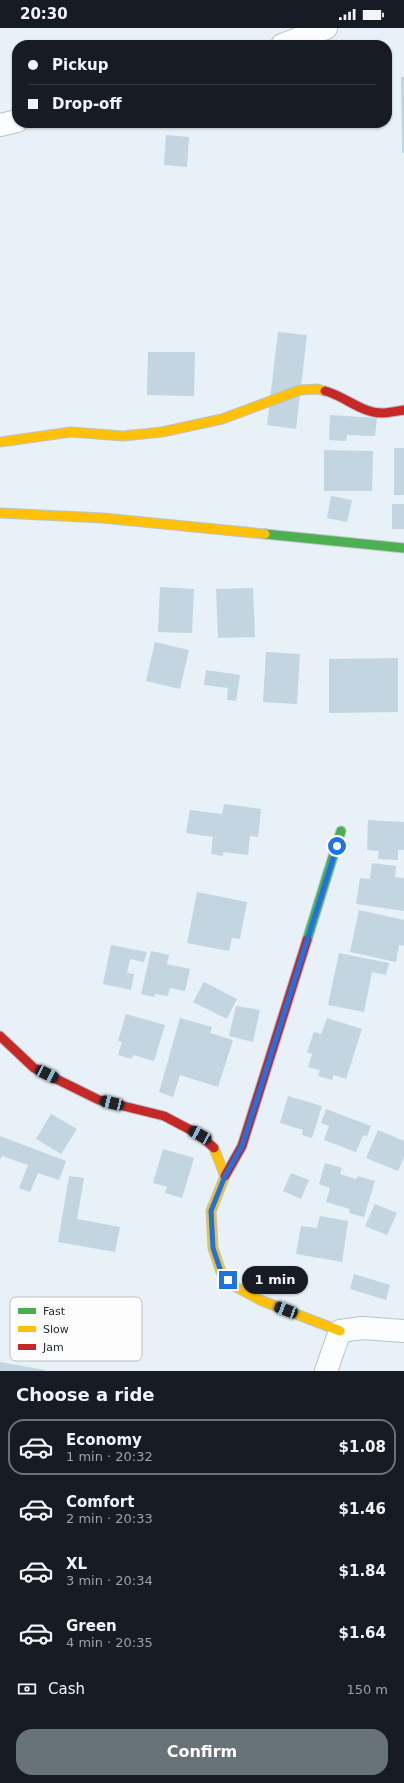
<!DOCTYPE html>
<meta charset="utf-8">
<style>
body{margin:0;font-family:"DejaVu Sans",sans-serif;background:#20242c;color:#f1f3f6;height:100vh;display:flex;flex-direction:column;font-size:15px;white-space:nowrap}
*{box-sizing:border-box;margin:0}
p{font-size:13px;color:#9ea1a6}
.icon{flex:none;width:22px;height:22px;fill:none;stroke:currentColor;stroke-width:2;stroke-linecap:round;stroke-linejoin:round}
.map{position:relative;height:1343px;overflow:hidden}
.details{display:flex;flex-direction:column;background:#171b24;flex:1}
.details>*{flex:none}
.banner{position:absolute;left:12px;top:12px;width:380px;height:88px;border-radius:16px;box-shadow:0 1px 3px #0004;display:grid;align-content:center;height:88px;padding:0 16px;background:#171b24}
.end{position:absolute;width:18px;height:18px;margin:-9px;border:5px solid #1a73e8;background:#fff;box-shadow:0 0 0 2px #fff}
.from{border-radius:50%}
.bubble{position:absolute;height:28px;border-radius:14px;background:#171b24;box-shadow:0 1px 3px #0004;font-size:13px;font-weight:600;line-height:28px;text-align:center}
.car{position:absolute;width:12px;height:24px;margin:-12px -6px;border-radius:5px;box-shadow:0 0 3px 1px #0007;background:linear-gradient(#222 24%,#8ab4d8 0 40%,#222 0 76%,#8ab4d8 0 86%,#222 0)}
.banner b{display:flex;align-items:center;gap:14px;height:38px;font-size:15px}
.banner b+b{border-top:1px solid #363941}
.banner i{width:10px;height:10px;background:#f1f3f6}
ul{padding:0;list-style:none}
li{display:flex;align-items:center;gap:12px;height:56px;margin:0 8px 6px;padding:0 8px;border:2px solid transparent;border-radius:16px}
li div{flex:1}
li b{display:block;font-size:15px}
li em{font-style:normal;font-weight:600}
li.on{border-color:#687279}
li>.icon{width:36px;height:36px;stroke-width:1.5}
h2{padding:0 16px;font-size:18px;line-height:48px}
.pay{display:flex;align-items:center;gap:10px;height:44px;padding:0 16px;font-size:15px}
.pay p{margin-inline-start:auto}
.cta{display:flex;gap:8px;margin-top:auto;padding:8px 16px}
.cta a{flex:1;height:46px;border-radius:16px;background:#687279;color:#fff;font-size:16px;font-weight:600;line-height:46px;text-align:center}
.status{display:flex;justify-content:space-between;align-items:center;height:28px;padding:0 20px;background:#171b24;direction:ltr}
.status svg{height:11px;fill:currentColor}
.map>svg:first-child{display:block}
.building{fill:#c2d5e0}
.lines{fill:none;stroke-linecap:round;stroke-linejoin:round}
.street-casing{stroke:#b9c3c9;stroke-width:24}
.fast-casing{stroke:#b9c3c9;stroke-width:11}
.slow-casing{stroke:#b9c3c9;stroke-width:11}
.jam-casing{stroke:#b9c3c9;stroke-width:11}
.street{stroke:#fbfdfe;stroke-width:22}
.fast{stroke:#4caf50;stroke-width:9}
.slow{stroke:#ffc107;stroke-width:9}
.jam{stroke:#c62828;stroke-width:9}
.route{stroke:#1a73e8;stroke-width:5}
.key{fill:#fdfdfd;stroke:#bcbfc1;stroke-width:1}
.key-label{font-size:11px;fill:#232e35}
</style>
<div class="status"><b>20:30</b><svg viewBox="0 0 49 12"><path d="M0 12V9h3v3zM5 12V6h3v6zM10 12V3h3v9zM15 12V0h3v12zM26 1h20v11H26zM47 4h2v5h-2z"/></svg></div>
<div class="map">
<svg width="404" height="1343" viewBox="0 0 404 1343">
<rect width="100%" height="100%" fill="#e7f1f7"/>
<g class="building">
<polygon points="401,49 404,49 404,125 402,125"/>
<polygon points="166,107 189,109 187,139 164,137"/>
<polygon points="278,304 307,307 296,401 267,397"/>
<polygon points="148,324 195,324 194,368 147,367"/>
<polygon points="330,387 377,390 375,408 347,407 346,413 329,412"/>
<rect x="394" y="420" width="10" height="47"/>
<polygon points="324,422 373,423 372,463 324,463"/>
<polygon points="331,468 352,472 347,494 327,490"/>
<rect x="392" y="476" width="12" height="25"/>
<polygon points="160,559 194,561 192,605 158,604"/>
<polygon points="253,560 255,609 218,610 216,561"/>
<polygon points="155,614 189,622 180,661 146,653"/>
<polygon points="266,624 300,626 297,676 263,674"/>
<polygon points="398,630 398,684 329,685 329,631"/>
<polygon points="206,642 240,647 236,673 227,672 228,660 204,657"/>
<polygon points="224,776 261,781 258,809 250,808 248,827 223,824 223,828 211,826 213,809 186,805 190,782 222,786"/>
<polygon points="368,792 404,794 404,822 398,822 398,832 378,831 379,823 367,822"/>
<polygon points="372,835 396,838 395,849 404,850 404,883 356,876 360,850 370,851"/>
<polygon points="197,864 247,874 240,911 232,910 229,923 187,915"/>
<polygon points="359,882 404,892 404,918 399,917 396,934 350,924"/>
<polygon points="111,917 147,924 144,934 130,931 127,945 134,946 131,962 103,956"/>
<polygon points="151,923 169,927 167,936 190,941 185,963 170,960 168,968 155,966 154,969 141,966"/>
<polygon points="339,925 389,935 386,947 372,944 364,984 328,977"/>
<polygon points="204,954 237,971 227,991 193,974"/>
<polygon points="236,978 260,982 253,1014 229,1008"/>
<polygon points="126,986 165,997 154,1033 133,1027 132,1031 118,1027 122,1014 118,1013"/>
<polygon points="180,990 212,999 210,1005 233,1012 218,1059 180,1047 173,1069 159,1064"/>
<polygon points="327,990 362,1001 346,1051 334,1047 332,1052 318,1048 320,1042 308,1039 312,1026 307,1024 314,1004 321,1006"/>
<polygon points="288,1068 322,1078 312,1110 302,1107 303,1102 280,1095"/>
<polygon points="326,1081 371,1098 367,1108 363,1107 356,1124 324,1112 329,1098 321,1095"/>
<polygon points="51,1086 77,1101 61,1126 36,1111"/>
<polygon points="378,1102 404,1113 404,1129 398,1143 366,1130"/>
<polygon points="0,1108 66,1133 59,1152 38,1145 30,1164 19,1160 28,1137 2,1128 0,1132"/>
<polygon points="163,1121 194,1130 182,1170 165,1165 167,1159 153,1155"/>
<polygon points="325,1135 342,1140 340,1146 356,1151 358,1148 375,1153 364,1189 349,1185 350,1181 326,1174 330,1160 319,1156"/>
<polygon points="291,1145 309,1152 301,1171 283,1163"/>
<polygon points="69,1148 84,1150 77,1191 120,1199 115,1224 58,1214"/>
<polygon points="375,1176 397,1185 387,1207 365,1198"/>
<polygon points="320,1188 348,1193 342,1234 296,1226 301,1198 317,1200"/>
<polygon points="354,1246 390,1257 386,1272 350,1261"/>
<polygon points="0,1334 45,1342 45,1343 0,1343"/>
</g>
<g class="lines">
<defs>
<g id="street">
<polyline points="282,17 326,0"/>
<polyline points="0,97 17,93"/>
<polyline points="326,1343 340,1303 362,1300 404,1303"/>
</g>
<g id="fast">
<polyline points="265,506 404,520"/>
<polyline points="307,912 341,803"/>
</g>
<g id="slow">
<polyline points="0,414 71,404 123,408 162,404 222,391 300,362 317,361 325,363"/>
<polyline points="0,485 103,490 265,506"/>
<polyline points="214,1120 225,1148 211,1183 213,1220 221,1244 236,1259 260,1272 340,1303"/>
</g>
<g id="jam">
<path d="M 325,363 C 345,368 361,385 382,385 C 389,385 397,383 404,382"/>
<polyline points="0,1008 34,1040 99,1072 164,1088 200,1107 214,1120"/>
<polyline points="225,1148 242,1118 307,912"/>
</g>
</defs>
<use href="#street" class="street-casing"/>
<use href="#fast" class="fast-casing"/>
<use href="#slow" class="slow-casing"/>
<use href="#jam" class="jam-casing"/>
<use href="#street" class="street"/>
<use href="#fast" class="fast"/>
<use href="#slow" class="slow"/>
<use href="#jam" class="jam"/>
</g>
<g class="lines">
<polyline class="route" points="228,1252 221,1244 213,1220 211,1183 225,1148 242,1118 337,818"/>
</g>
<rect x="10" y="1269" width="132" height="64" rx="6" class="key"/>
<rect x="18" y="1280" width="18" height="6" fill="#4caf50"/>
<rect x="18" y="1298" width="18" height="6" fill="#ffc107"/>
<rect x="18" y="1316" width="18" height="6" fill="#c62828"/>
<g class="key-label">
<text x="43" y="1287">Fast</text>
<text x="43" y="1305">Slow</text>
<text x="43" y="1323">Jam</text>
</g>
</svg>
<i class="end from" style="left:337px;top:818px"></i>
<i class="end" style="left:228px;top:1252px"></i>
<div class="bubble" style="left:242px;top:1238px;width:66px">1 min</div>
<i class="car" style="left:47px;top:1046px;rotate:116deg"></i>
<i class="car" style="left:112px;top:1075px;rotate:284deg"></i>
<i class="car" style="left:200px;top:1107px;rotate:299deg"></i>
<i class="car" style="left:286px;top:1282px;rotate:291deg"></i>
<div class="banner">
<b><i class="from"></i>Pickup</b>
<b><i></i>Drop-off</b>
</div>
</div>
<section class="details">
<h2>Choose a ride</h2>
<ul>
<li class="on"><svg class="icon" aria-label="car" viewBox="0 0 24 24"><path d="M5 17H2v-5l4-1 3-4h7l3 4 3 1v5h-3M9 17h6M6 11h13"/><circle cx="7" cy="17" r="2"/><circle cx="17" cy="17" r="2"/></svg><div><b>Economy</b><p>1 min · 20:32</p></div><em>$1.08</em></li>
<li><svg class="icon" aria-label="car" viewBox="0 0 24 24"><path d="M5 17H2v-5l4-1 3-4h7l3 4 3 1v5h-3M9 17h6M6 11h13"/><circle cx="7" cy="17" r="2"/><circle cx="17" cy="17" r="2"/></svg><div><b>Comfort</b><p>2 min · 20:33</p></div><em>$1.46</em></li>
<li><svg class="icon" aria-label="car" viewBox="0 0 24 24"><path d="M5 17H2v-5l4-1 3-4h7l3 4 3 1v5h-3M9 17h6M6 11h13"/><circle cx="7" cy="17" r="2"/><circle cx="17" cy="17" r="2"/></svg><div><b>XL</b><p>3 min · 20:34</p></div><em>$1.84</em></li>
<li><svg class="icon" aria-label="car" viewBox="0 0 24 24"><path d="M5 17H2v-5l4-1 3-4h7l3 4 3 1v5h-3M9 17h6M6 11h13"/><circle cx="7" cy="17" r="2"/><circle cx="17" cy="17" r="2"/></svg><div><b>Green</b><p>4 min · 20:35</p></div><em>$1.64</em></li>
</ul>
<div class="pay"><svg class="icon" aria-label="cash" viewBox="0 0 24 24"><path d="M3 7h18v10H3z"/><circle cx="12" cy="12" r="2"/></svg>Cash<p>150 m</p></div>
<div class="cta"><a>Confirm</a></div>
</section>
